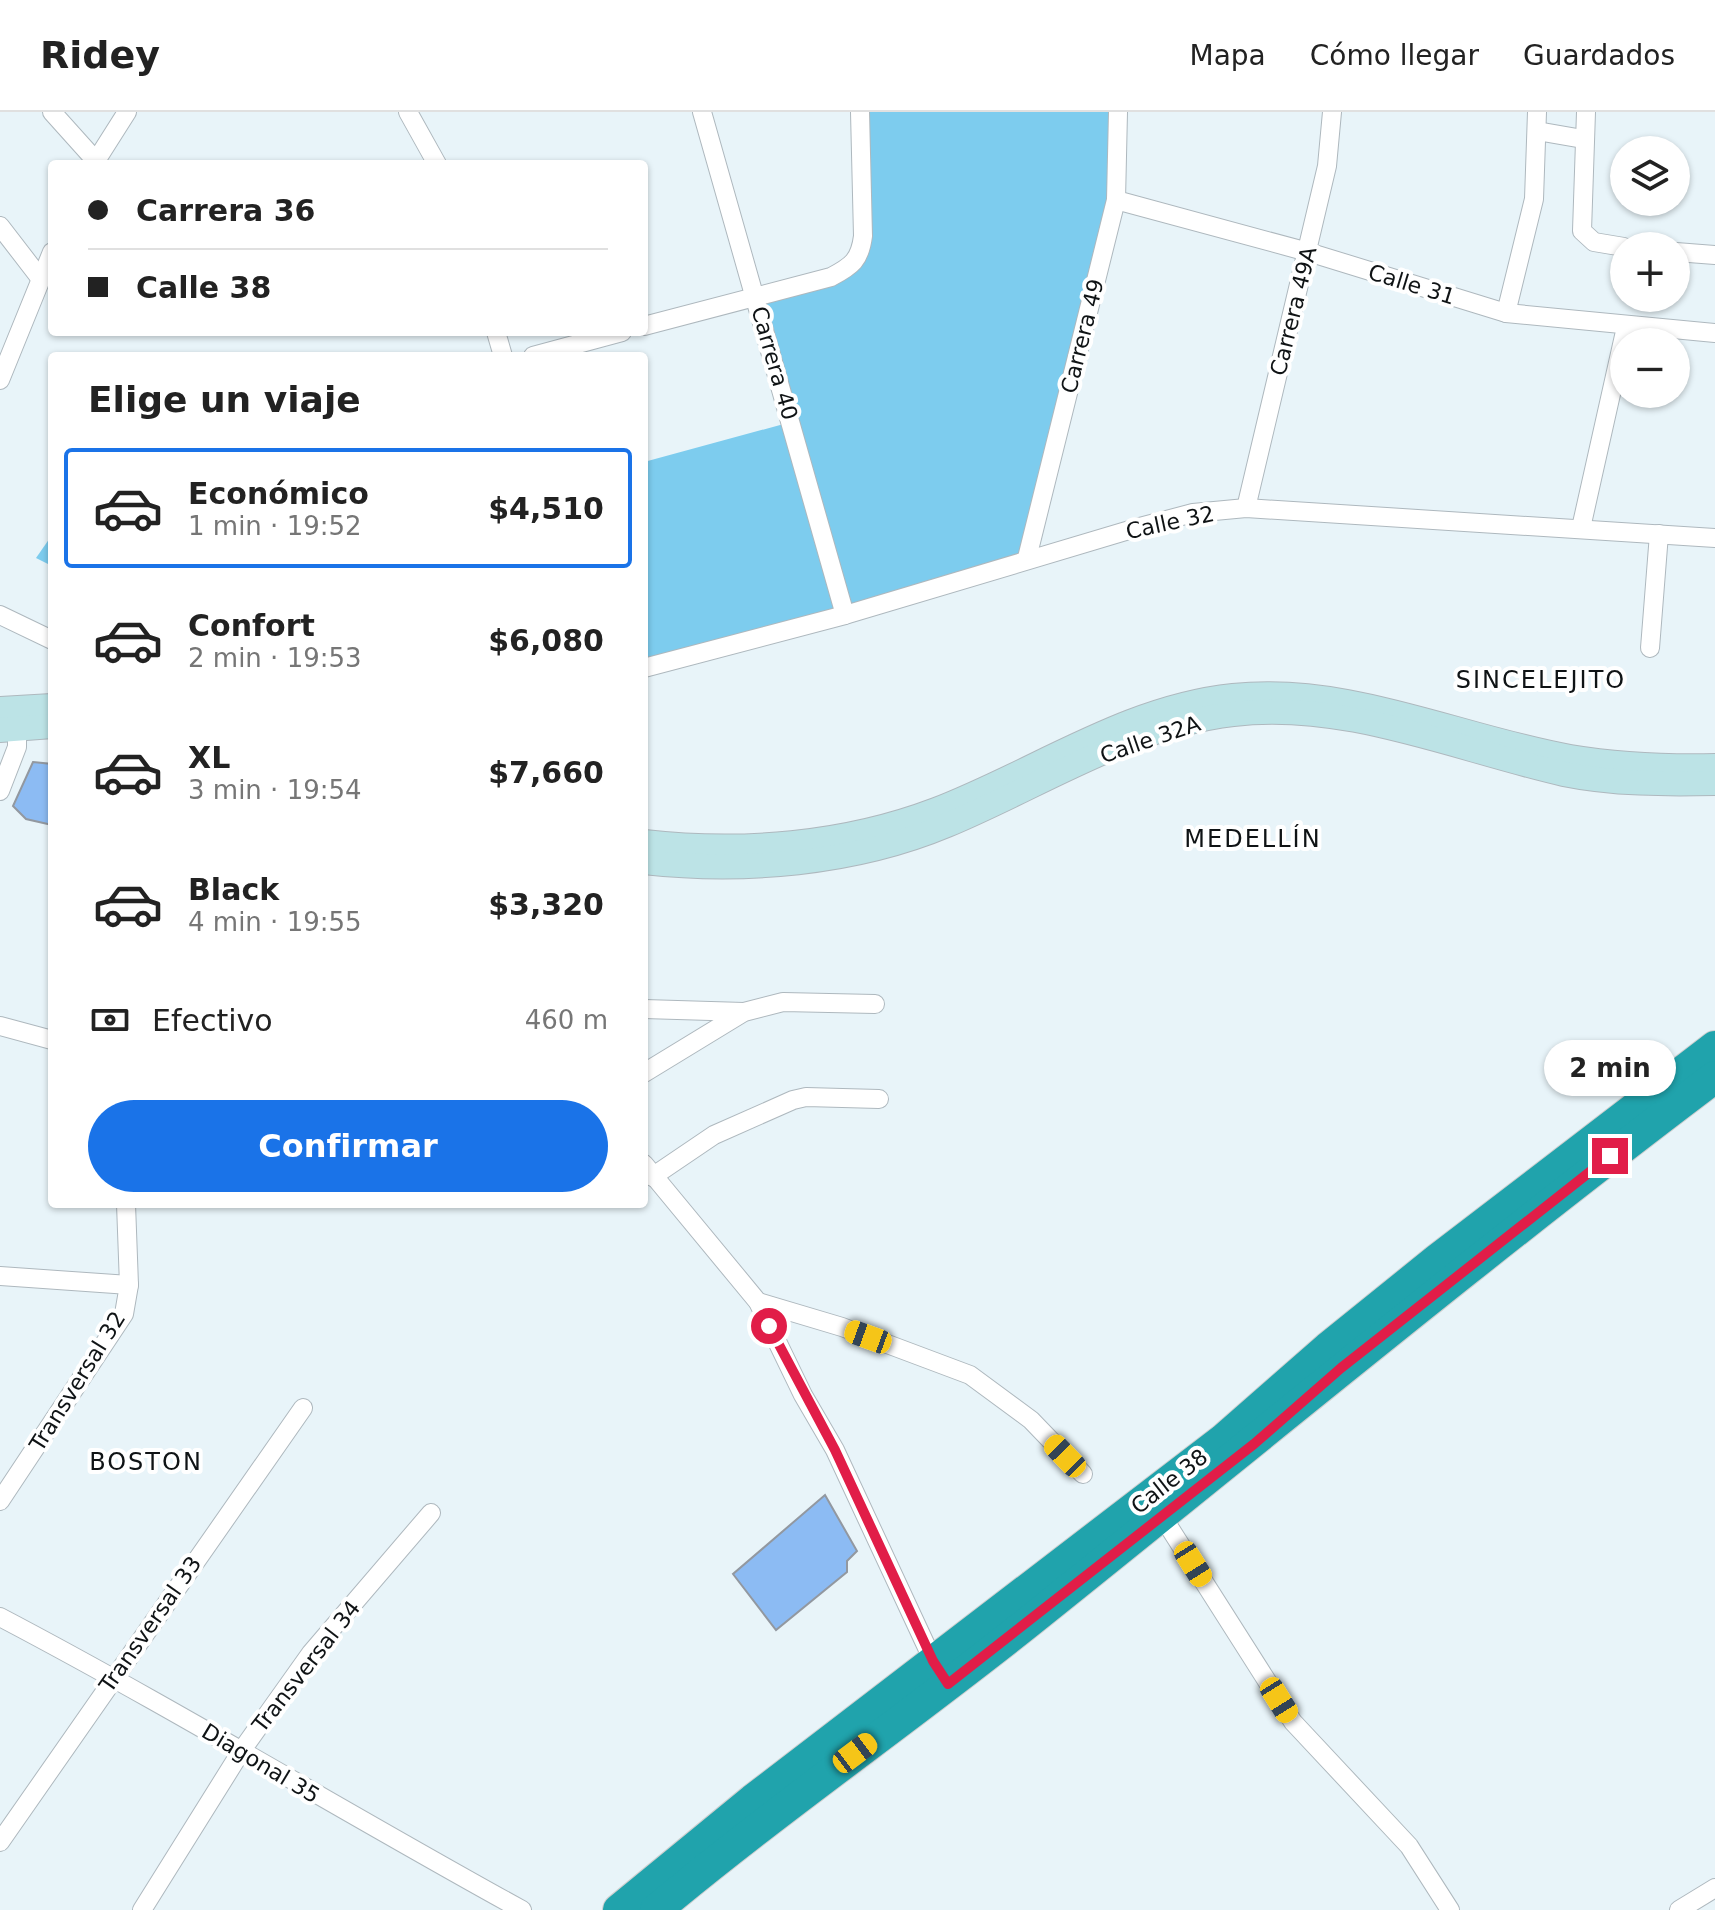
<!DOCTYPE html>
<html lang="es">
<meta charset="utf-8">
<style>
body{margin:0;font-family:"DejaVu Sans",sans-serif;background:#f2f2f2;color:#222;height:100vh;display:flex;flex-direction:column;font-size:30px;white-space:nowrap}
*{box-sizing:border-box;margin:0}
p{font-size:26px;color:#767676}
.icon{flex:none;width:44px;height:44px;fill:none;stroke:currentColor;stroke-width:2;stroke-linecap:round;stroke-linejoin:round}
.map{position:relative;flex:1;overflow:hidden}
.details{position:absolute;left:48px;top:240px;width:600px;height:856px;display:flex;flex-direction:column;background:#fff;border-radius:8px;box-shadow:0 2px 6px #0004}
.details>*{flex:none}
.top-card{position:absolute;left:48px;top:48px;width:600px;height:176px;border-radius:8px;box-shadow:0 2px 6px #0004;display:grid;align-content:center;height:176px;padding:0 40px;background:#fff}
.tools{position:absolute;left:1610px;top:24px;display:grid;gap:16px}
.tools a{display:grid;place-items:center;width:80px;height:80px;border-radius:50%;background:#fff;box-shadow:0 2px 6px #0004;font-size:40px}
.end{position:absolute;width:36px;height:36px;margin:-18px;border:10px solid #e11d48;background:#fff;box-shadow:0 0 0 4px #fff}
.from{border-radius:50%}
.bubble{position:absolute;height:56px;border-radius:28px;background:#fff;box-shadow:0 2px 6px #0004;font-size:26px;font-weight:700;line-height:56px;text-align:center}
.car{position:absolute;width:24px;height:48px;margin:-24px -12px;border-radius:10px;box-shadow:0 0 6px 2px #0007;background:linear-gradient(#f5c518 24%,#345 0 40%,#f5c518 0 76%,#345 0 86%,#f5c518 0)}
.top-card b{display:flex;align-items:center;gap:28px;height:76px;font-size:30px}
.top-card b+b{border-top:2px solid #e0e0e0}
.top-card i{width:20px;height:20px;background:#222}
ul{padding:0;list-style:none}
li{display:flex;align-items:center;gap:24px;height:120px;margin:0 16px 12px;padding:0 24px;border:4px solid transparent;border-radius:8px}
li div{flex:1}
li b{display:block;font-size:30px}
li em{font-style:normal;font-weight:700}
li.current{border-color:#1a73e8}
li>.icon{width:72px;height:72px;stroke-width:1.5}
h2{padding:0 40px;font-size:36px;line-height:96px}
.pay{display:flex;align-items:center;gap:20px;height:88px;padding:0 40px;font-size:30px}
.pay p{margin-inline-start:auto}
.cta{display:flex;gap:16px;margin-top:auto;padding:16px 40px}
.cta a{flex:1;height:92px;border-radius:48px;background:#1a73e8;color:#fff;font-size:32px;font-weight:700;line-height:92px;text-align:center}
header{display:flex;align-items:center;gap:48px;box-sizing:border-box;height:112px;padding:0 40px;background:#fff;border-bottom:2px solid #e0e0e0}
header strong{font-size:38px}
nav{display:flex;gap:44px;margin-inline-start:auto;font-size:28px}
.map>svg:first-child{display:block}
.green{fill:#7dccee}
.building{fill:#8cbbf3;stroke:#9298a0;stroke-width:2}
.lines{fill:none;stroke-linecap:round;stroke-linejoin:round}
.street-casing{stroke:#aeb8be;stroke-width:20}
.secondary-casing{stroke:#aeb8be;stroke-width:26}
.highway-casing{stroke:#cfd0d0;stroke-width:34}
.street{stroke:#fff;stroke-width:18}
.secondary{stroke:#bce3e6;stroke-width:24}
.highway{stroke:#20a3ac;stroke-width:32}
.route{stroke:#e11d48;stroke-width:10}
.labels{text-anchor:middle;stroke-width:8;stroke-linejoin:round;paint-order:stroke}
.street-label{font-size:22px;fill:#0f1315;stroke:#fff}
.neighbourhood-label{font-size:24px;letter-spacing:2px;fill:#0f1315;stroke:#fff}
</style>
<header>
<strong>Ridey</strong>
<nav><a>Mapa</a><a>Cómo llegar</a><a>Guardados</a></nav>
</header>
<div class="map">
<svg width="1715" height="1798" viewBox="0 0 1715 1798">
<rect width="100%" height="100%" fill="#e8f4f9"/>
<g class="green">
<polygon points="860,0 1118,0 1116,88 1027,446 644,553 644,350 791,310 756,184 831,165 860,144"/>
<polygon points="52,423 52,454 36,446"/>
</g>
<g class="building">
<polygon points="33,650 52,652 52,713 26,707 13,694"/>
<polygon points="825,1383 857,1439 847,1449 847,1460 776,1518 733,1462"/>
</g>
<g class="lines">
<defs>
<g id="street">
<polyline points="52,0 96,49"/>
<polyline points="408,0 437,52"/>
<polyline points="702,0 845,503"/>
<polyline points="1586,0 1582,119 1594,130 1624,135"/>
<polyline points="1537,19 1583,27"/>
<polyline points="94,52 127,0"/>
<polyline points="1116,88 1308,140 1506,201 1715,221"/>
<polyline points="0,114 40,166"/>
<polyline points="1676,140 1715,143"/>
<polyline points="1506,201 1534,87 1537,0"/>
<path d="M 644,214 L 831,165 C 852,154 860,148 863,124 L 860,0"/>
<polyline points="496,220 503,244"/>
<polyline points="533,244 622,220"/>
<polyline points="0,268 52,140"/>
<polyline points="1246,396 1327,54 1332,0"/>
<polyline points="1581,416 1626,215"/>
<polyline points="1027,446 1116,88 1118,0"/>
<polyline points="0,503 52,528"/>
<polyline points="1650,536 1659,422"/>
<polyline points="644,556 845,503 1136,416 1193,401 1246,396 1715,426"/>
<polyline points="0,679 17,635 17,605"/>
<polyline points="644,897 744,900"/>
<polyline points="0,914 52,928"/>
<polyline points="644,961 744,900 783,890 875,892"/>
<polyline points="644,1052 758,1190 803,1283 835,1338 936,1555"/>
<polyline points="652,1065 714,1023 793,988 806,985 879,987"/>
<polyline points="0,1164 129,1173"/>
<polyline points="758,1190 842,1215 970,1263 1031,1308 1083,1362"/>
<polyline points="0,1389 124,1202 129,1173 126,1092"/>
<polyline points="1162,1404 1293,1610 1409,1734 1450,1798"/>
<path d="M 0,1505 C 177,1598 347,1702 522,1798"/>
<polyline points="0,1730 303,1296"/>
<polyline points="142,1798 242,1638 311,1541 431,1401"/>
<polyline points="1679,1798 1715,1776"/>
</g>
<g id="secondary">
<polyline points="0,597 52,594"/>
<polyline points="0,618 52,614"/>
<path d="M 644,730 C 741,741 844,733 936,698 C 1035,660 1126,595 1233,584 C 1350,572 1458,625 1570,645 C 1618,653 1667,655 1715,654"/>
<path d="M 644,750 C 743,761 854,752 947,713 C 1041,674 1130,614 1233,602 C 1344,588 1458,638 1564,662 C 1613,672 1666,672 1715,671"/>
</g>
<g id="highway">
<polyline points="619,1798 753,1688 1223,1328 1328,1236 1437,1148 1715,935"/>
<path d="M 656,1798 C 776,1698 904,1609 1026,1512 C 1255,1329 1480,1142 1715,965"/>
</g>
</defs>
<use href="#street" class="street-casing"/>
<use href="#secondary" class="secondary-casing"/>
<use href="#highway" class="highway-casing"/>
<use href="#street" class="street"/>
<use href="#secondary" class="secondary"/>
<use href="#highway" class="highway"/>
</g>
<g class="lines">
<polyline class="route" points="769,1214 835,1338 933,1549 948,1572 1254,1332 1341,1256 1610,1044"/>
</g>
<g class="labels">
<g class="street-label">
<text transform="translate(1412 172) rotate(17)" y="8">Calle 31</text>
<text transform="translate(1293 199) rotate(-76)" y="8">Carrera 49A</text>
<text transform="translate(1082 224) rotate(-76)" y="8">Carrera 49</text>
<text transform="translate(775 251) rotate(74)" y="8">Carrera 40</text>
<text transform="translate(1170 410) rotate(-12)" y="8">Calle 32</text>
<text transform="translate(1150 627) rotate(-19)" y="8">Calle 32A</text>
<text transform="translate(77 1269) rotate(-58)" y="8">Transversal 32</text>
<text transform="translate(1169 1369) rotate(-38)" y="8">Calle 38</text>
<text transform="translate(150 1512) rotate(-55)" y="8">Transversal 33</text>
<text transform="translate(306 1554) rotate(-52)" y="8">Transversal 34</text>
<text transform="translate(261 1651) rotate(31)" y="8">Diagonal 35</text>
</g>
<g class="neighbourhood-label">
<text x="1541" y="576">SINCELEJITO</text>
<text x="1253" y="735">MEDELLÍN</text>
<text x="146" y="1358">BOSTON</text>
</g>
</g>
</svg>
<div class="tools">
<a><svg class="icon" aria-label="layers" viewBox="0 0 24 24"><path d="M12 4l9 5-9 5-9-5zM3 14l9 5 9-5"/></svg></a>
<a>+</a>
<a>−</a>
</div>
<i class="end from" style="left:769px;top:1214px"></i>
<i class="end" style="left:1610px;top:1044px"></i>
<div class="bubble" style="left:1544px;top:928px;width:132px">2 min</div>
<i class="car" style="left:868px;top:1225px;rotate:290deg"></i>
<i class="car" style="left:1065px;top:1344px;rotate:316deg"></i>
<i class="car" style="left:1193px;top:1452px;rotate:148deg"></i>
<i class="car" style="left:1279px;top:1588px;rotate:148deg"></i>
<i class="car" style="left:855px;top:1641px;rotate:53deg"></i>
<div class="top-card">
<b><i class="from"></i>Carrera 36</b>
<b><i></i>Calle 38</b>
</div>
<section class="details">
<h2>Elige un viaje</h2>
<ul>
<li class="current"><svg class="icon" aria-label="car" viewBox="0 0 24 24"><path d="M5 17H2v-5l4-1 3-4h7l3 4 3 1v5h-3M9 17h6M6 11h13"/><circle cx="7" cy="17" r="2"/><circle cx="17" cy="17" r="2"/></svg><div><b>Económico</b><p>1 min · 19:52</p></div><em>$4,510</em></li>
<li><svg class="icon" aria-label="car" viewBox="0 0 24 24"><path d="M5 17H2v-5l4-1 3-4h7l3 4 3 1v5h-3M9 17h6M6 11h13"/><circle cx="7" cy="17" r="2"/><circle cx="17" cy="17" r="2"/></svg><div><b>Confort</b><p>2 min · 19:53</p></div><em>$6,080</em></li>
<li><svg class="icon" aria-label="car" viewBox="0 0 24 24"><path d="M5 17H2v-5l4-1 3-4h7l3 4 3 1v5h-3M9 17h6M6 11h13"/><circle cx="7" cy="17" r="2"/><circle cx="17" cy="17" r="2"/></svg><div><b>XL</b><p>3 min · 19:54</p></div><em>$7,660</em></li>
<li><svg class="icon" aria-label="car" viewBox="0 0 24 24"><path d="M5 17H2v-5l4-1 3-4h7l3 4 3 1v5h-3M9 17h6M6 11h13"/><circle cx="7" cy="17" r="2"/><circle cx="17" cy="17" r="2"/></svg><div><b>Black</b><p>4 min · 19:55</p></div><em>$3,320</em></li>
</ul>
<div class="pay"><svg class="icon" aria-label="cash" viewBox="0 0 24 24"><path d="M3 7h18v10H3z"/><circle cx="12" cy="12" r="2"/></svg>Efectivo<p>460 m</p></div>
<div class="cta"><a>Confirmar</a></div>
</section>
</div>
